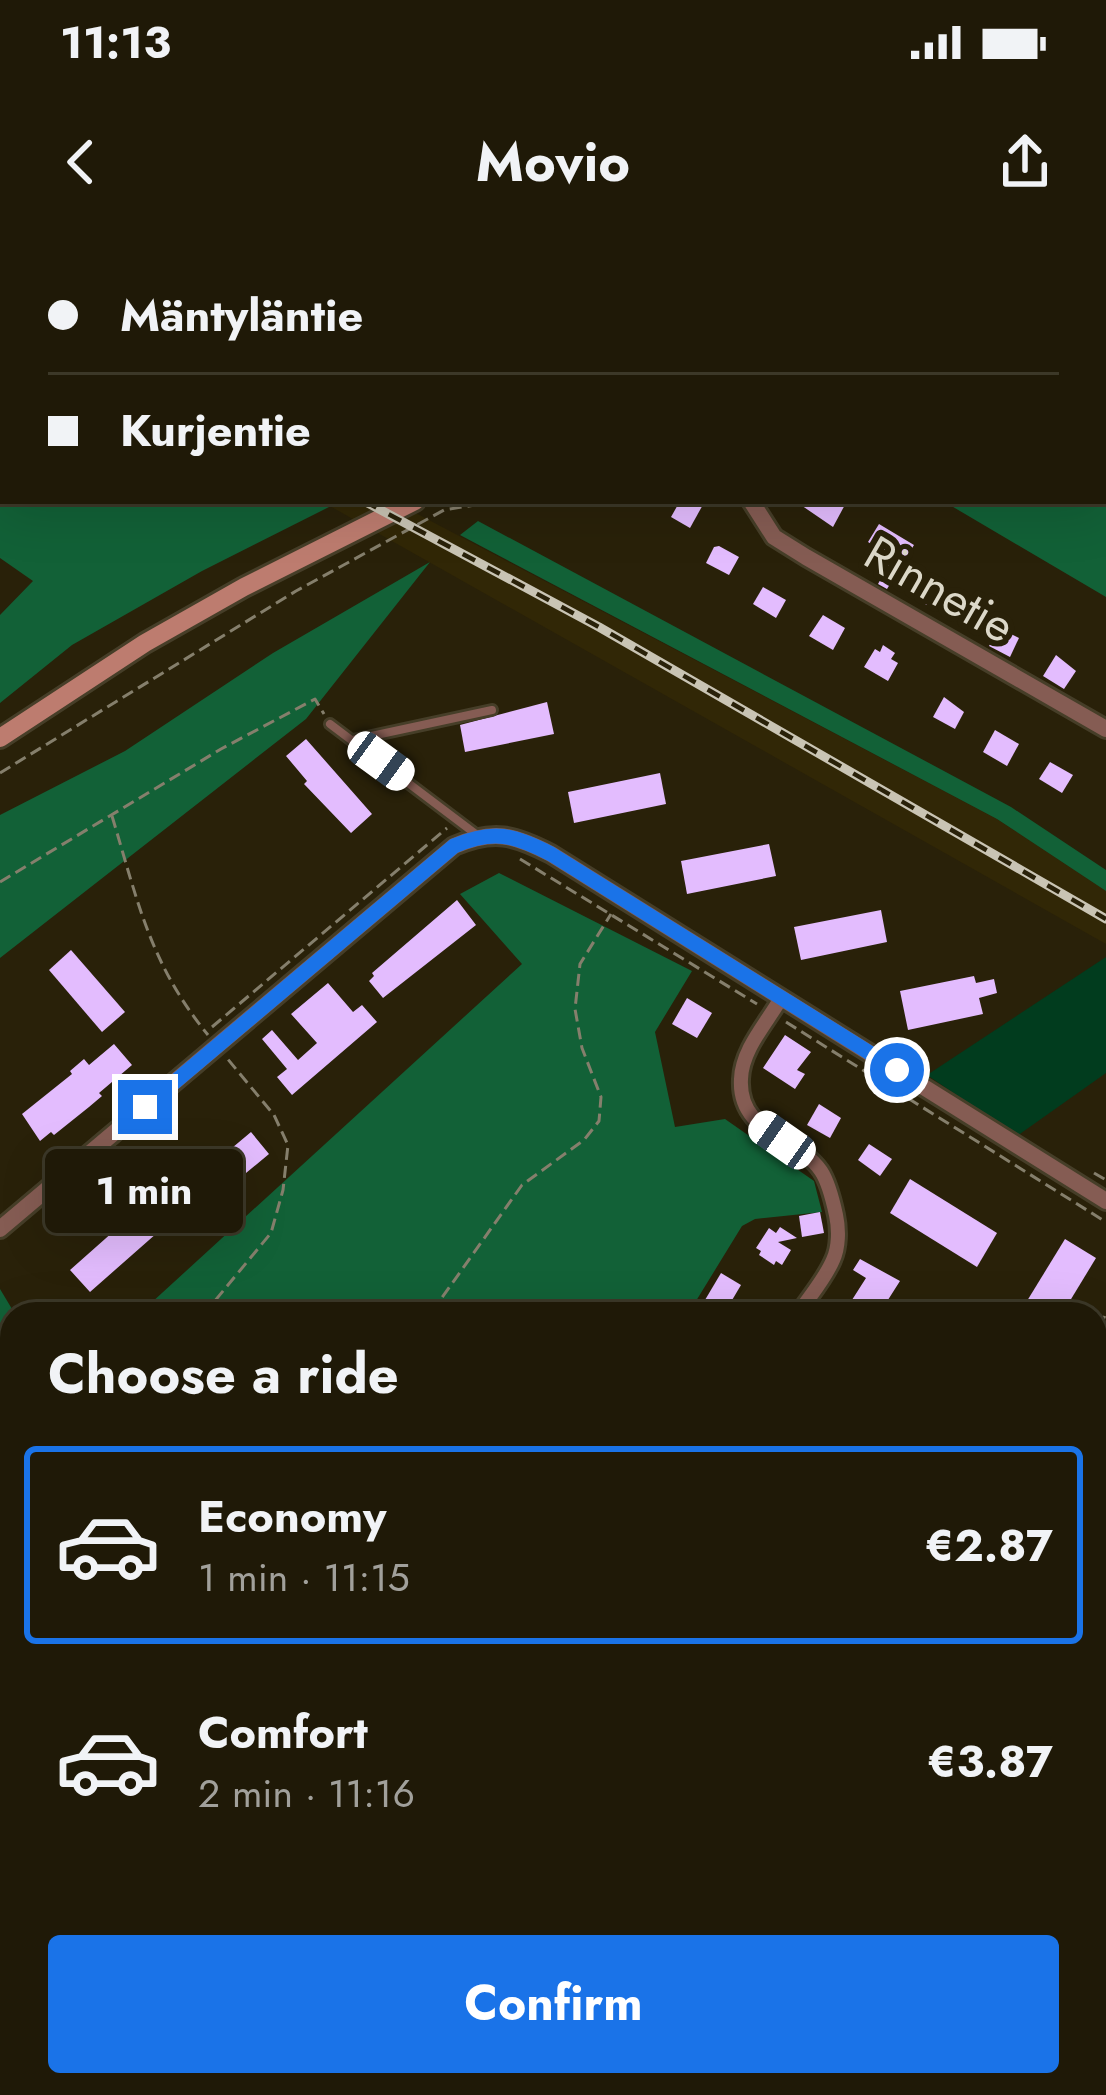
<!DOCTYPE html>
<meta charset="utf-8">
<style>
body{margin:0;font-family:Jost,sans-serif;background:#272211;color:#f1f3f6;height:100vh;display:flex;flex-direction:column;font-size:45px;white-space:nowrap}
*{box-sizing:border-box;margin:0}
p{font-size:39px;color:#a1a09b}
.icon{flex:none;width:66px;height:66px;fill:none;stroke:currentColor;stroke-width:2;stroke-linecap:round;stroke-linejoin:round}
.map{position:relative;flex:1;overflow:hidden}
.drawer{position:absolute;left:0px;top:1062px;width:1107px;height:795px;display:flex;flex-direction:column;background:#1f1907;border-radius:36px 36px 0 0;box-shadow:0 12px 48px #0002,0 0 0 3px #3c3828}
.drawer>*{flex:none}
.banner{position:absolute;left:0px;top:0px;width:1107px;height:264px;box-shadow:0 12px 48px #0002,0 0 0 3px #3c3828;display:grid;align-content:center;height:264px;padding:0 48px;background:#1f1907}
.end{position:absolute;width:54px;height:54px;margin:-27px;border:15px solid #1a73e8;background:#fff;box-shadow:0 0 0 6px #fff}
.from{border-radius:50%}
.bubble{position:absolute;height:84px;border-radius:12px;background:#1f1907;box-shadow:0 12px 48px #0002,0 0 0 3px #3c3828;font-size:39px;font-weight:700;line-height:84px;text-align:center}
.car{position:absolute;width:36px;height:72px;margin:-36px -18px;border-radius:15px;box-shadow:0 0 9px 3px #0007;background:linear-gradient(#fff 24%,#345 0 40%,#fff 0 76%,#345 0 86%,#fff 0)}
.banner b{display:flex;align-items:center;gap:42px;height:114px;font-size:45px}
.banner b+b{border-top:3px solid #3c3828}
.banner i{width:30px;height:30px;background:#f1f3f6}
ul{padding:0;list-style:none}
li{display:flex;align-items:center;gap:36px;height:198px;margin:0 24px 18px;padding:0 24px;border:6px solid transparent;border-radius:12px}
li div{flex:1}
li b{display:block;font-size:45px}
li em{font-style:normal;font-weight:700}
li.selected{border-color:#1a73e8}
li>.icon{width:108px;height:108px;stroke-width:1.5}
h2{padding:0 48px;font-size:54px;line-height:144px}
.cta{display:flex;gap:24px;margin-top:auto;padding:24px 48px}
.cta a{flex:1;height:138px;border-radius:12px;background:#1a73e8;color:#fff;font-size:48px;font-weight:700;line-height:138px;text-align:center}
.status{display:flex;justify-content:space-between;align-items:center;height:84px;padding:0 60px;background:#1f1907;direction:ltr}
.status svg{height:33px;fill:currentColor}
header{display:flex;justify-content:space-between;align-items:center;height:156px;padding:0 48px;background:#1f1907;font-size:54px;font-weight:700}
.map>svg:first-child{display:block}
.built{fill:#312706}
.green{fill:#013c1e}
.forest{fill:#126137}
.water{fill:#004f64}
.building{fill:#e3bcfe}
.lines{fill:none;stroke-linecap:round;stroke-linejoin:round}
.service-casing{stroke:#463e28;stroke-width:14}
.minor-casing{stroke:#463e28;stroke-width:20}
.tertiary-casing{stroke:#463e28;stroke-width:22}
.secondary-casing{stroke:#463e28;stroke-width:24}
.path{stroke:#857f6c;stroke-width:3;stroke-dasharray:12 6;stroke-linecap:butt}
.service{stroke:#855c53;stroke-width:8}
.minor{stroke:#855c53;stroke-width:14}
.tertiary{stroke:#855c53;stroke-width:16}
.secondary{stroke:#bd7c6f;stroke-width:18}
.rail-casing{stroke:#c9c4b4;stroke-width:9}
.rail{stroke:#292109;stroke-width:4.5;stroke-dasharray:14;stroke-linecap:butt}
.route{stroke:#1a73e8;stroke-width:15}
.labels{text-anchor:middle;stroke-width:12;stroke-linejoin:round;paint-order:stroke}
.street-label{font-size:48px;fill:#dcd8c9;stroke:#292109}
</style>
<div class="status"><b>11:13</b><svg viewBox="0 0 49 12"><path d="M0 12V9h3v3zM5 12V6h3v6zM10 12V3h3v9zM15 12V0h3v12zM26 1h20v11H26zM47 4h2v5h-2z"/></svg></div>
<header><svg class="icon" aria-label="back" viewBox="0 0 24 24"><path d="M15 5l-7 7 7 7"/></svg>Movio<svg class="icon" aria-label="share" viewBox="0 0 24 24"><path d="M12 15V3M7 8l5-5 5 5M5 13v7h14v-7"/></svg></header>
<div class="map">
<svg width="1106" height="1855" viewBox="0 0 1106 1855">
<rect width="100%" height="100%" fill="#292109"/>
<g class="built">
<polygon points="0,0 494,0 497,3 3,3 3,143"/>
<polygon points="321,261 423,261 408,269 997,579 1106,651 1106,704"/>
</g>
<polygon class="green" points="1106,717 1106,833 1017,896 927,835"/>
<g class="forest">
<polygon points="494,0 1106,0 1106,49 1104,3"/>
<polygon points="1104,87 1106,87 1106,357 943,261 1104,261"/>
<polygon points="0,142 3,261 321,261 331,266 202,331 72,405 0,463 0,375 33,341 0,318"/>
<polygon points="478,281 1011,567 1106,630 1106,651 997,579 460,295"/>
<polygon points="430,322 306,479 0,718 0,575 125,511 273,413"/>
<polygon points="499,633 692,731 655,792 675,887 725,879 814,941 822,972 755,979 742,986 688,1074 139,1074 522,724 460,654"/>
<polygon points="0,1049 15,1074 12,1341 0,1345"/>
<polygon points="0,1399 12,1428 12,1512 0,1523"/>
<polygon points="414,1845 680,1845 674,1855 415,1855"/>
</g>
<g class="water">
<polygon points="4,1760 12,1761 12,1845 36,1845 36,1855 0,1855 0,1761"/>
<polygon points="60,1845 349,1845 352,1855 58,1855"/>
</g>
<g class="building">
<polygon points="680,261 705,261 690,288 671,277"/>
<polygon points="795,261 847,261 833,287"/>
<polygon points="879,284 914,305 887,349 878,344 893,317 868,302"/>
<polygon points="719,306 739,317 729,335 706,323 714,307"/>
<polygon points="926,339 946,351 935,370 915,358"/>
<polygon points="763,347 786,360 776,378 753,364"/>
<polygon points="823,375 845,388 833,410 809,396"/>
<polygon points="999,388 1019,398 1010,417 989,406"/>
<polygon points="883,405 895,413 891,419 898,423 888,441 864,427 875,409 880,412"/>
<polygon points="1056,415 1076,431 1064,449 1043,436"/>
<polygon points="944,457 964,472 955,489 933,477"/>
<polygon points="547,462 554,494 465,512 460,485"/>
<polygon points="995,490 1019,504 1007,526 983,512"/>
<polygon points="306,499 372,574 351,593 304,544 307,541 286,516"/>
<polygon points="1050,522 1073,535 1062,553 1039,539"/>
<polygon points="660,533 666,564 574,583 568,552"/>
<polygon points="769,604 776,636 687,654 681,621"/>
<polygon points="457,660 476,685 383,758 369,741 374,736 372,733"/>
<polygon points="881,670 887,702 801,720 794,687"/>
<polygon points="71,710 125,772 102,792 49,730"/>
<polygon points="974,736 976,743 994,739 997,753 979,758 983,774 908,790 900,751"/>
<polygon points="328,743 353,772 362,765 377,782 292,855 277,837 287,829 262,799 272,790 298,820 317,803 291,774"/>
<polygon points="687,758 712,773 697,798 672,784"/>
<polygon points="785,795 811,812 797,830 805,834 795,849 763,828"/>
<polygon points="114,804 132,825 99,853 102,856 89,867 54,895 51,892 40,901 22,874 72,834 70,831 84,819 89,825"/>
<polygon points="819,864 841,878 830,898 807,885"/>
<polygon points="251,892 269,914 189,980 182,971 90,1052 70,1030 149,960 158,970"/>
<polygon points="869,904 892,919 880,936 858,920"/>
<polygon points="910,939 997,993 977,1027 890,973"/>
<polygon points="820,972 824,993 802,997 799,976"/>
<polygon points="780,987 797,998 778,1002 791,1010 782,1025 776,1021 774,1025 759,1015 761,1011 756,1008 769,988 776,993"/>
<polygon points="1065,999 1096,1018 1062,1074 1019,1074"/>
<polygon points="860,1019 900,1041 879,1074 843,1074 866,1038 853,1030"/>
<polygon points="721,1033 741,1045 725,1072 705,1060"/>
</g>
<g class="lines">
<defs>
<g id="service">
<polyline points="330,484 477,595"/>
<polyline points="353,500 492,470"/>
</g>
<g id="minor">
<polyline points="441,0 442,3"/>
<path d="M 781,758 C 767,783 742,809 741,839 C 738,894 796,895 821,931 C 829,943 833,961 836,975 C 839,989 839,1007 833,1020 C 825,1039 809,1057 798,1074"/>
<polyline points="1095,1127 1106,1102"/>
<polyline points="1095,1253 1106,1254"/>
<polyline points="0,1356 12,1350"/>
<polyline points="1095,1439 1106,1441"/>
<polyline points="0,1549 12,1541"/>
<polyline points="1095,1631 1106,1632"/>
<polyline points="1095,1819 1106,1820"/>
<polyline points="693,1855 699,1845"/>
</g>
<g id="tertiary">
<polyline points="751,261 774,297 806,317 1106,489"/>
<path d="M 0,989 L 454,606 C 494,589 514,595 551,614 L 1106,961"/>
</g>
<g id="secondary">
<polyline points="1104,71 1106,70"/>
<polyline points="0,498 145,403 244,347 415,261"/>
</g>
</defs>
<use href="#service" class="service-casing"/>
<use href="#minor" class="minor-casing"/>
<use href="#tertiary" class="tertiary-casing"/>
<use href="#secondary" class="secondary-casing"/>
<g class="path">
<polyline points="473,0 478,3"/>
<polyline points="0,533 296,351 444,270 499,261"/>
<path d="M 112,576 C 138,662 150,724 208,795"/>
<polyline points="520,619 757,764"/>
<polyline points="0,642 221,509 315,459 324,474"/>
<polyline points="786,782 1106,982"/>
<polyline points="212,787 447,588"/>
<polyline points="1094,933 1106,940"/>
<polyline points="204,1074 271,993 283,950 288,905 274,875 226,817"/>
<polyline points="436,1074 441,1059 522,945 584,900 599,881 601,857 582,808 575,769 580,724 611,674"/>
<polyline points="1100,1087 1106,1073"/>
<polyline points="0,1610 12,1602"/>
<polyline points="0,1620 12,1622"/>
<polyline points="498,1845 499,1855"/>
</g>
<use href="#service" class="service"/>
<use href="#minor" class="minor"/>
<use href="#tertiary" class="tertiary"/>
<use href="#secondary" class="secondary"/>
<defs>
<g id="rail">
<polyline points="0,121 3,122"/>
<polyline points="364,261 599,387 1106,679"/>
</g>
</defs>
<use href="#rail" class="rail-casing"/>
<use href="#rail" class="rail"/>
</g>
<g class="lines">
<path class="route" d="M 145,867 L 454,606 C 494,589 514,595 551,614 L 897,830"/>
</g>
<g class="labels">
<g class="street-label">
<text transform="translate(940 349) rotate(30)" y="17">Rinnetie</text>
</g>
</g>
</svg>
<i class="end from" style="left:897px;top:830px"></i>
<i class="end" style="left:145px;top:867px"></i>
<div class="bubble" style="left:45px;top:909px;width:198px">1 min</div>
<i class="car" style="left:381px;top:521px;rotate:126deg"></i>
<i class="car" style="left:782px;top:900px;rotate:305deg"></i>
<div class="banner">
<b><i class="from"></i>Mäntyläntie</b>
<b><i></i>Kurjentie</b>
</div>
<section class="drawer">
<h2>Choose a ride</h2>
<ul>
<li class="selected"><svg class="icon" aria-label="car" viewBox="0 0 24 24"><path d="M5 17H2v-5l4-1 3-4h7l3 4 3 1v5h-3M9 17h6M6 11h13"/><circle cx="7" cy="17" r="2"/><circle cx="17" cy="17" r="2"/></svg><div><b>Economy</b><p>1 min · 11:15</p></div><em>€2.87</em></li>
<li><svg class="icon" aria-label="car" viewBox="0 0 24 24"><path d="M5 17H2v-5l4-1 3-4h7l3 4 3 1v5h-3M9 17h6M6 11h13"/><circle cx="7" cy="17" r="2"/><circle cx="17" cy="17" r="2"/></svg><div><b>Comfort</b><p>2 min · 11:16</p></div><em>€3.87</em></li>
</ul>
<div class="cta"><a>Confirm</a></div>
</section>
</div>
